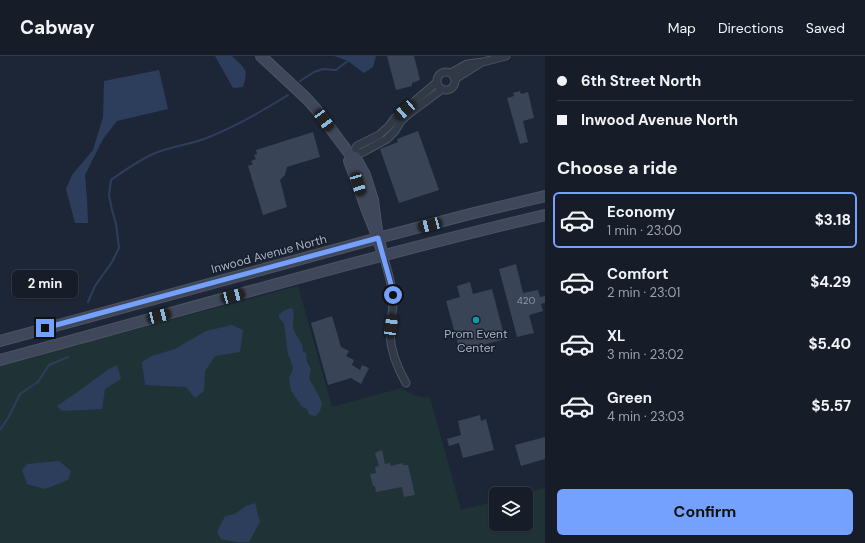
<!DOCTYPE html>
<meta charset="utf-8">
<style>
body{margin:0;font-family:"DM Sans",sans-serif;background:#1f2530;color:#f1f3f6;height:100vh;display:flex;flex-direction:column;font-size:15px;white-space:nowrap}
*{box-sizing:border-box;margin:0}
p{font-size:13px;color:#9ea1a8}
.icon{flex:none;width:22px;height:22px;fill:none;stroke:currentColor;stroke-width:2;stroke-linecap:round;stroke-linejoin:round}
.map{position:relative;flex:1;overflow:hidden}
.panel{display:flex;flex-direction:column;background:#161c28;width:320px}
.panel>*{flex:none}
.guide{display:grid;align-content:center;height:88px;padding:0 12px;background:#161c28}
.tools{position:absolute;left:489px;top:431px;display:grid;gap:8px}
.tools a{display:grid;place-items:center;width:44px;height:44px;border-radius:6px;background:#161c28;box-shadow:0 1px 3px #0004,0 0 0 1px #353a45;font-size:20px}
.end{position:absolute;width:18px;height:18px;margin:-9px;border:5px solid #75a1fe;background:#111;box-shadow:0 0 0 2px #111}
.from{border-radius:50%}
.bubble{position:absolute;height:28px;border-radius:6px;background:#161c28;box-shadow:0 1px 3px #0004,0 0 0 1px #353a45;font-size:13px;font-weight:700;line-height:28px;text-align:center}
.car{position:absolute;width:12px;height:24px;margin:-12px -6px;border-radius:5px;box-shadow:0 0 3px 1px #0007;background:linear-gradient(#222 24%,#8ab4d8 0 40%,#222 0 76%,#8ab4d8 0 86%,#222 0)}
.guide b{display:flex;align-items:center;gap:14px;height:38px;font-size:15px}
.guide b+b{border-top:1px solid #353a45}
.guide i{width:10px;height:10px;background:#f1f3f6}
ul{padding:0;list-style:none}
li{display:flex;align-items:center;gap:12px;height:56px;margin:0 8px 6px;padding:0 4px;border:2px solid transparent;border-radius:6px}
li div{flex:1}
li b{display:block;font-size:15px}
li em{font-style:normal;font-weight:700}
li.current{border-color:#75a1fe}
li>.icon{width:36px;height:36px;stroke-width:1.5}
h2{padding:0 12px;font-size:18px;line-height:48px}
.button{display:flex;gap:8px;margin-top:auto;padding:8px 12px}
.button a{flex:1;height:46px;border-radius:6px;background:#75a1fe;color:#111;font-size:16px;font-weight:700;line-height:46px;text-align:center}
header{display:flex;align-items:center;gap:24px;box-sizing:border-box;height:56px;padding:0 20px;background:#161c28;border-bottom:1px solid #353a45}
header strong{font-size:19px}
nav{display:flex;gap:22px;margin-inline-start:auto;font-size:14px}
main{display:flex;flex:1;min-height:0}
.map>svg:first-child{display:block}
.green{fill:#1f3337}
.water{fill:#2d3e5d}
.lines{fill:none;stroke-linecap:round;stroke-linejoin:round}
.stream{stroke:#2d3e5d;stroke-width:2}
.building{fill:#394457}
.street-casing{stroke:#4c5362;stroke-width:9}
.secondary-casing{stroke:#4c5362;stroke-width:12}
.street{stroke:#313947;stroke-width:7}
.secondary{stroke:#3f475a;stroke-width:10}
.route{stroke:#75a1fe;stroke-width:5}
.culture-dot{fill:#0f9aa8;stroke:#171e2b;stroke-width:1.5}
.labels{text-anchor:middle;stroke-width:3;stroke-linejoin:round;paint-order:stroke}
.number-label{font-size:10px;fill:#8e97a9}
.street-label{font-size:12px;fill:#aab3c4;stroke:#171e2b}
.poi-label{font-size:12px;fill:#aab3c4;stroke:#171e2b}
</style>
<header>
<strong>Cabway</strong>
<nav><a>Map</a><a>Directions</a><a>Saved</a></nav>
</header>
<main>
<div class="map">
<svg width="545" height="487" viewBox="0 0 545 487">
<rect width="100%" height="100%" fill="#1d2636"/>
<path class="green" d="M 298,230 L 332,351 L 402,332 C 411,339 420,342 430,341 L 461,454 L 496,445 L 496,468 L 526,468 L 526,438 L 521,438 L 545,432 L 545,487 L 0,487 L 0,310 L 83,288 L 83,287 Z"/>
<g class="water">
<path d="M 215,0 L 232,0 C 245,13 249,13 243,31 L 233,32 Z"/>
<polygon points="334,0 376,0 373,11 364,17 348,5"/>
<polygon points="159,14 168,53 117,65 103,83 85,119 87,143 88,167 75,167 66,133 72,119 93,94 103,61 104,25"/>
<path d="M 292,252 C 296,258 292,264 293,271 C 295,281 304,286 303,296 L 306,297 L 307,306 L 311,313 L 309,322 L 311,326 L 320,342 L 322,348 L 320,355 L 316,360 L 310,359 L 306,352 L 302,351 L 291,334 L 289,322 L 293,313 L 290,302 L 288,299 L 284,267 L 279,262 L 279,259 L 283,255 Z"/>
<polygon points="232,269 243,274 240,296 215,300 205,315 204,335 195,342 186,331 145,329 142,306 152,300 175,293 206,275"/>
<polygon points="117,309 121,323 105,333 102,353 62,355 57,350 76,337 109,313"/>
<polygon points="59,405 71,415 68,424 45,433 27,428 22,414 27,408"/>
<path d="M 255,447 L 260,466 L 257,471 L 249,486 C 239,487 230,485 221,483 L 217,476 L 225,460 L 235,458 L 246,450 Z"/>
</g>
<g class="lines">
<g class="stream">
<polyline points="300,25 314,16 323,13 336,14 349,4"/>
<path d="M 88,246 L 95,230 L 112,206 L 119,192 L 116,168 L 112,154 L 109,139 L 111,124 C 125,114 138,105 153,98 C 169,91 187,89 204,83 C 233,72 261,56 288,39"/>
<polyline points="0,374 8,362 20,338 38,326 49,309 68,301"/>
</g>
</g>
<g class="building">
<polygon points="387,0 414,0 420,24 412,27 412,30 396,34"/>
<polygon points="520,35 521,38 528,36 534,62 523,65 528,86 520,88 507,42 514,40 513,37"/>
<polygon points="418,75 439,134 399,147 380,93 398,86 397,83"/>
<polygon points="313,76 320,101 287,111 285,119 280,124 287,151 263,159 248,110 253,108 251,105 256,103 254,99 257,98 256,94"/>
<polygon points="516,208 523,237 538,234 540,241 545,240 545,247 541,248 543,255 529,259 534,277 517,281 499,213"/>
<polygon points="470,226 473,238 492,233 505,283 460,295 446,245 460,241 457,230"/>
<polygon points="332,260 341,291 349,295 346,300 354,304 352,309 360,314 362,309 369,312 361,328 351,322 328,329 311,267"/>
<polygon points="480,359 481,365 486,363 494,394 463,402 459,387 449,390 447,383 461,379 458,365"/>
<polygon points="545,381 545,403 521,410 515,389"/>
<polygon points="382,394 385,408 390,407 391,410 403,407 403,409 408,409 415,439 404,441 402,431 376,436 375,430 373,430 370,418 376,417 375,411 379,410 375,397"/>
</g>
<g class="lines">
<defs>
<g id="street">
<circle cx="446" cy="25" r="9"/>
<polyline points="451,17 467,8 483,6 506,0"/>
<polyline points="455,23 479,8"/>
<polyline points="351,100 357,90 379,79 389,70 395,62 436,27"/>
<polyline points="351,100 363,96 387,83 395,75 401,65 410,57 441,34"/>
<path d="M 383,199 C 387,213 392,227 393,242 C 394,254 389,267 390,279 C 391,296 398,313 406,327"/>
</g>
<g id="secondary">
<polyline points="261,0 306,42 316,53 351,100 355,101 365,119 373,144 378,182"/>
<polyline points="351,100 349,105 358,129 366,152 378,182 383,199"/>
<polyline points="0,285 378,182 474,157 545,140"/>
<path d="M 0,304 C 181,255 362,202 545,159"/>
</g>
</defs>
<use href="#street" class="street-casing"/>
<use href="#secondary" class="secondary-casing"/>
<use href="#street" class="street"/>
<use href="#secondary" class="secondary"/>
</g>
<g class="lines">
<polyline class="route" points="45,272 378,182 392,232 393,239"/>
</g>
<circle class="culture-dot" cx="476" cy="264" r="4"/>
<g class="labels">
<g class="number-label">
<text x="526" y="248">420</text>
</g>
<g class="street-label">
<text transform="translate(269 198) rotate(-15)" y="4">Inwood Avenue North</text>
</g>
<g class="poi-label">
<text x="476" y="282">Prom Event<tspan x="476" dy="14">Center</tspan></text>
</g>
</g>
</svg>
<div class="tools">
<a><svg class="icon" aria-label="layers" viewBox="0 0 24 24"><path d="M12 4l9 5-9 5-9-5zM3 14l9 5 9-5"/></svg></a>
</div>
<i class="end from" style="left:393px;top:239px"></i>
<i class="end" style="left:45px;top:272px"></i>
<div class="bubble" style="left:12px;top:214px;width:66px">2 min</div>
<i class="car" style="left:405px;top:54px;rotate:229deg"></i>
<i class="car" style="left:324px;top:64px;rotate:144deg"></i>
<i class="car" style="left:358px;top:128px;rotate:163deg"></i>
<i class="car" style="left:430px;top:169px;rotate:255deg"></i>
<i class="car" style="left:233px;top:240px;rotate:75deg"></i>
<i class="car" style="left:159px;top:260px;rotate:76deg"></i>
<i class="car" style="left:391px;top:270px;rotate:8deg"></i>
</div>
<section class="panel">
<div class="guide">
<b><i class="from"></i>6th Street North</b>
<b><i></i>Inwood Avenue North</b>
</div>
<h2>Choose a ride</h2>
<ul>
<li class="current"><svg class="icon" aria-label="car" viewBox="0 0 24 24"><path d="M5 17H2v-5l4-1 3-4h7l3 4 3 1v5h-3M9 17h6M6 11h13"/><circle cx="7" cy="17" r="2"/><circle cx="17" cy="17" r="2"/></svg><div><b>Economy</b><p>1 min · 23:00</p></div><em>$3.18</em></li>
<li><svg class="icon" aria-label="car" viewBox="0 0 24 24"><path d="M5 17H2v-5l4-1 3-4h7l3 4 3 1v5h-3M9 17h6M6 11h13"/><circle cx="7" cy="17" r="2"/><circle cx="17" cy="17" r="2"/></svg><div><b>Comfort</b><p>2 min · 23:01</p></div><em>$4.29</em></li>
<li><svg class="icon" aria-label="car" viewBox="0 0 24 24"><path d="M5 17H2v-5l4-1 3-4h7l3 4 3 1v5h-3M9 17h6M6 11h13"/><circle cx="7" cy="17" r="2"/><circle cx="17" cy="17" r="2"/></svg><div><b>XL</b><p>3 min · 23:02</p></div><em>$5.40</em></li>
<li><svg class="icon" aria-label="car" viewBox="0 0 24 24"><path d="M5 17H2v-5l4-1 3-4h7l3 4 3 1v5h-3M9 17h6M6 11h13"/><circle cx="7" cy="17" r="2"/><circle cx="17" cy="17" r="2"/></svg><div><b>Green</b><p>4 min · 23:03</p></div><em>$5.57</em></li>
</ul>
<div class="button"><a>Confirm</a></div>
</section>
</main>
